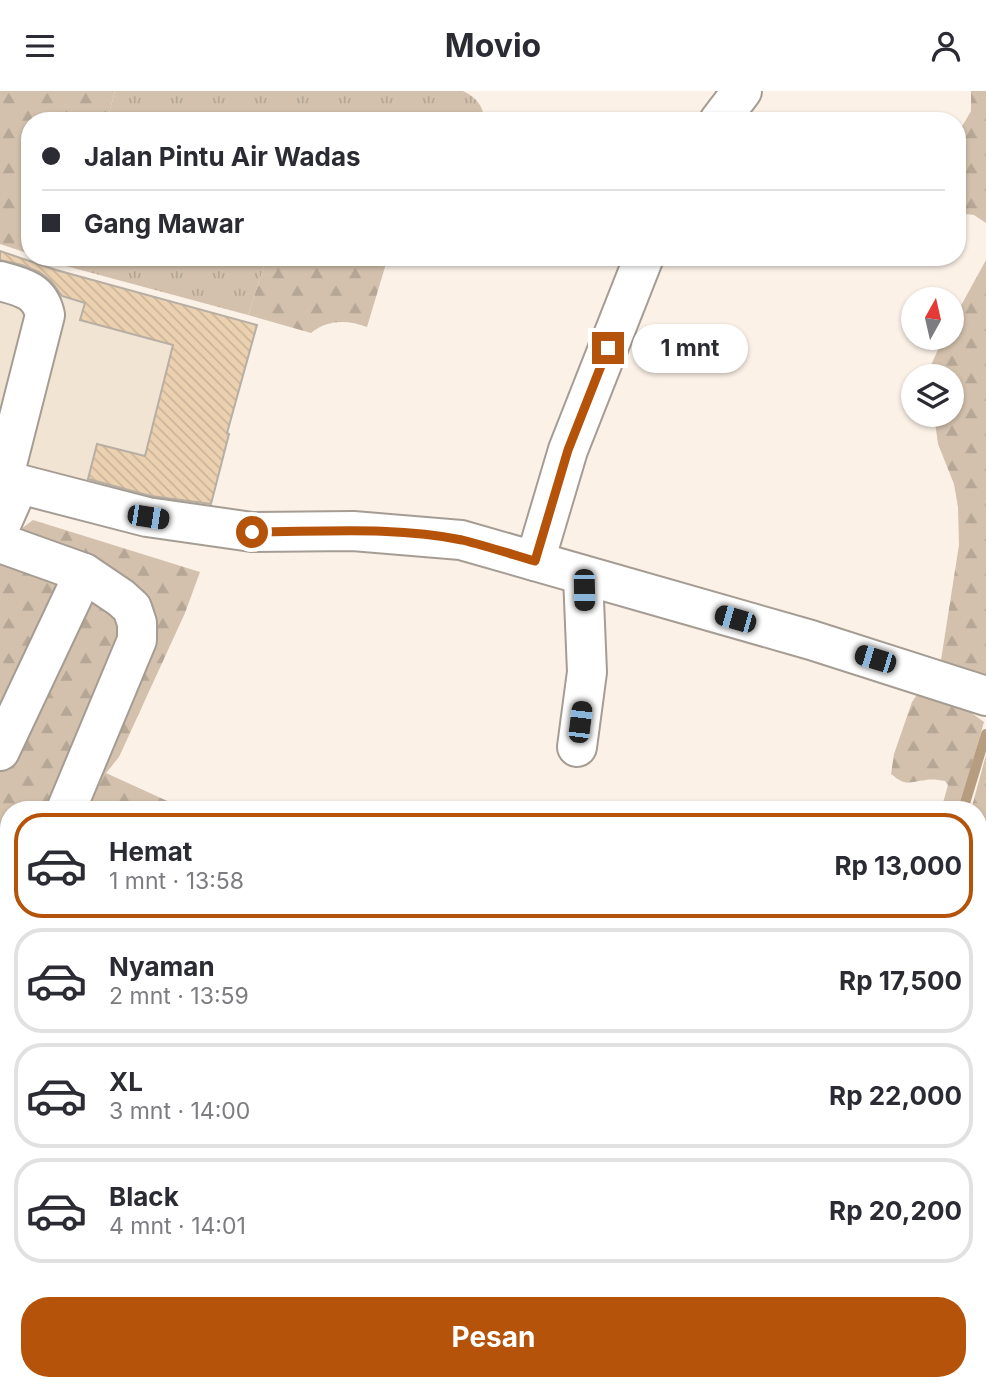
<!DOCTYPE html>
<html lang="id">
<meta charset="utf-8">
<style>
body{margin:0;font-family:Inter,sans-serif;background:#f2f2f3;color:#2b2b33;height:100vh;display:flex;flex-direction:column;font-size:26px;white-space:nowrap}
*{box-sizing:border-box;margin:0}
p{font-size:23px;color:#7c7c81}
.icon{flex:none;width:38px;height:38px;fill:none;stroke:currentColor;stroke-width:2;stroke-linecap:round;stroke-linejoin:round}
.map{position:relative;flex:1;overflow:hidden}
.side{position:absolute;left:0px;top:710px;width:987px;height:590px;display:flex;flex-direction:column;background:#fff;border-radius:28px 28px 0 0;box-shadow:0 2px 5px #0004}
.side>*{flex:none}
.banner{position:absolute;left:21px;top:21px;width:945px;height:154px;border-radius:28px;box-shadow:0 2px 5px #0004;display:grid;align-content:center;height:154px;padding:0 21px;background:#fff}
.needle{width:46px;rotate:8deg}
.controls{position:absolute;left:901px;top:196px;display:grid;gap:14px}
.controls a{display:grid;place-items:center;width:63px;height:63px;border-radius:50%;background:#fff;box-shadow:0 2px 5px #0004;font-size:35px}
.end{position:absolute;width:32px;height:32px;margin:-16px;border:9px solid #b45309;background:#fff;box-shadow:0 0 0 4px #fff}
.from{border-radius:50%}
.bubble{position:absolute;height:49px;border-radius:24px;background:#fff;box-shadow:0 2px 5px #0004;font-size:23px;font-weight:700;line-height:49px;text-align:center}
.car{position:absolute;width:21px;height:42px;margin:-21px -10px;border-radius:9px;box-shadow:0 0 5px 2px #0007;background:linear-gradient(#222 24%,#8ab4d8 0 40%,#222 0 76%,#8ab4d8 0 86%,#222 0)}
.banner b{display:flex;align-items:center;gap:24px;height:66px;font-size:26px}
.banner b+b{border-top:2px solid #e1e1e2}
.banner i{width:18px;height:18px;background:#2b2b33}
ul{padding:12px 0 0;list-style:none}
li{display:flex;align-items:center;gap:21px;height:105px;margin:0 14px 10px;padding:0 7px;border:4px solid #e1e1e2;border-radius:28px}
li div{flex:1}
li b{display:block;font-size:26px}
li em{font-style:normal;font-weight:700}
li.active{border-color:#b45309}
li>.icon{width:63px;height:63px;stroke-width:1.5}
.button{display:flex;gap:14px;margin-top:auto;padding:14px 21px}
.button a{flex:1;height:80px;border-radius:28px;background:#b45309;color:#fff;font-size:28px;font-weight:700;line-height:80px;text-align:center}
header{display:flex;justify-content:space-between;align-items:center;height:91px;padding:0 21px;background:#fff;font-size:32px;font-weight:700}
.map>svg:first-child{display:block}
.built{fill:#f2e4d3}
.grass{fill:url(#grass-tufts)}
.forest{fill:url(#forest-firs)}
.water{fill:#b79d7f}
.lines{fill:none;stroke-linecap:round;stroke-linejoin:round}
.stream{stroke:#b79d7f;stroke-width:10}
.building{fill:url(#building-back-hatch);stroke:#b7aea4;stroke-width:2}
.minor-casing{stroke:#a59d93;stroke-width:42}
.major-casing{stroke:#a59d93;stroke-width:42}
.minor{stroke:#fff;stroke-width:38}
.major{stroke:#fff;stroke-width:38}
.route{stroke:#b45309;stroke-width:9}
</style>
<header><svg class="icon" aria-label="menu" viewBox="0 0 24 24"><path d="M4 6h16M4 12h16M4 18h16"/></svg>Movio<svg class="icon" aria-label="person" viewBox="0 0 24 24"><circle cx="12" cy="8" r="4"/><path d="M4 21q1-7 8-7t8 7"/></svg></header>
<div class="map">
<svg width="986" height="1299" viewBox="0 0 986 1299">
<defs>
<pattern id="grass-tufts" width="24" height="20" patternUnits="userSpaceOnUse" patternTransform="scale(1.75)"><rect width="24" height="20" fill="#d3c1ad"/><path d="M3 7l-1-3M5 7V3M7 7l1-3M15 17l-1-3M17 17v-4M19 17l1-3" fill="none" stroke="#b5a695"/></pattern>
<pattern id="forest-firs" width="22" height="20" patternUnits="userSpaceOnUse" patternTransform="scale(1.75)"><rect width="22" height="20" fill="#d3c1ad"/><path d="M5 1l3.5 6h-7zM16 11l3.5 6h-7z" fill="#b5a695"/></pattern>
<pattern id="building-back-hatch" width="6" height="6" patternUnits="userSpaceOnUse" patternTransform="scale(1.75)"><rect width="6" height="6" fill="#ecd1b1"/><path d="M-1 5l2 2M0 0l6 6M5-1l2 2" fill="none" stroke="#cbb498"/></pattern>
</defs>
<rect width="100%" height="100%" fill="#fbf1e7"/>
<polygon class="built" points="0,160 91,188 257,234 228,338 229,343 209,421 0,374"/>
<g class="grass">
<path d="M 115,0 L 463,0 C 476,6 484,15 484,30 L 107,30 Z"/>
<polygon points="69,166 267,166 248,224 66,175"/>
<polygon points="146,1292 191,1292 190,1299 145,1299"/>
<polygon points="362,1292 388,1292 387,1299 361,1299"/>
<polygon points="424,1292 516,1292 515,1299 449,1299 449,1295"/>
<polygon points="586,1292 722,1292 729,1299 585,1299"/>
</g>
<g class="forest">
<polygon points="0,0 115,0 107,30 30,30 30,163 0,153"/>
<polygon points="971,0 986,0 986,132 974,124 957,122 957,44 971,20"/>
<path d="M 267,166 L 388,166 L 367,236 C 348,229 328,228 311,242 L 248,224 Z"/>
<polygon points="986,169 986,586 941,569 959,454 958,416 954,393 938,353 934,324 952,324 952,285 928,285 928,281 943,247 952,247 952,231"/>
<polygon points="33,429 200,481 185,522 119,666 106,682 187,719 76,719 148,527 13,444"/>
<polygon points="0,464 73,485 0,639"/>
<polygon points="86,494 125,520 132,548 60,719 9,719 9,804 0,801 0,675"/>
<path d="M 925,602 L 955,610 L 984,631 L 959,719 L 941,719 L 948,694 L 945,690 C 939,689 931,688 926,689 C 908,691 907,696 891,683 L 894,663 L 912,611 L 916,605 Z"/>
<polygon points="986,664 986,770 978,796 978,719 971,719"/>
<polygon points="0,818 9,822 9,877 0,874"/>
<polygon points="0,907 9,910 9,958 0,956"/>
<polygon points="0,986 9,987 9,1081 0,1122"/>
<polygon points="978,1021 986,1021 986,1269 978,1262"/>
<polygon points="0,1207 9,1208 9,1292 51,1292 51,1294 60,1299 0,1299"/>
<polygon points="978,1289 986,1295 986,1299 729,1299 722,1292 978,1292"/>
</g>
<g class="water">
<polygon points="200,1292 223,1292 276,1299 199,1299"/>
<polygon points="516,1292 586,1292 585,1299 515,1299"/>
</g>
<g class="lines">
<g class="stream">
<polyline points="963,719 986,643"/>
<polyline points="978,1273 986,1279"/>
</g>
</g>
<polygon class="building" points="0,160 56,179 257,234 227,342 229,343 211,413 151,405 88,388 97,353 145,365 173,254 80,229 85,212 62,205 51,190 39,181 22,174 0,169"/>
<g class="lines">
<defs>
<g id="minor">
<polyline points="719,30 742,0"/>
<path d="M 0,190 C 23,196 40,200 45,224 L 3,389"/>
<polyline points="0,436 19,393"/>
<polyline points="0,452 84,482 121,507 132,517 137,532 137,549 66,719"/>
<polyline points="535,470 568,359 644,166"/>
<polyline points="577,656 587,581 583,485"/>
<polyline points="0,660 84,482"/>
<polyline points="0,808 9,812"/>
<polyline points="0,883 9,887"/>
</g>
<polyline id="major" points="0,388 147,426 252,441 353,440 461,449 811,549 986,605"/>
</defs>
<use href="#minor" class="minor-casing"/>
<use href="#major" class="major-casing"/>
<use href="#minor" class="minor"/>
<use href="#major" class="major"/>
</g>
<g class="lines">
<path class="route" d="M 252,441 C 320,441 395,435 462,449 C 486,455 511,463 535,470 L 568,359 L 608,257"/>
</g>
</svg>
<div class="controls">
<a><svg class="needle" viewBox="-14 -14 28 28"><path d="M0-13l5 13h-10z" fill="#e53935"/><path d="M0 13l5-13h-10z" fill="#7c7c81"/></svg></a>
<a><svg class="icon" aria-label="layers" viewBox="0 0 24 24"><path d="M12 4l9 5-9 5-9-5zM3 14l9 5 9-5"/></svg></a>
</div>
<i class="end from" style="left:252px;top:441px"></i>
<i class="end" style="left:608px;top:257px"></i>
<div class="bubble" style="left:632px;top:233px;width:116px">1 mnt</div>
<i class="car" style="left:148px;top:426px;rotate:99deg"></i>
<i class="car" style="left:584px;top:499px;rotate:179deg"></i>
<i class="car" style="left:735px;top:528px;rotate:286deg"></i>
<i class="car" style="left:875px;top:568px;rotate:287deg"></i>
<i class="car" style="left:580px;top:631px;rotate:7deg"></i>
<div class="banner">
<b><i class="from"></i>Jalan Pintu Air Wadas</b>
<b><i></i>Gang Mawar</b>
</div>
<section class="side">
<ul>
<li class="active"><svg class="icon" aria-label="car" viewBox="0 0 24 24"><path d="M5 17H2v-5l4-1 3-4h7l3 4 3 1v5h-3M9 17h6M6 11h13"/><circle cx="7" cy="17" r="2"/><circle cx="17" cy="17" r="2"/></svg><div><b>Hemat</b><p>1 mnt · 13:58</p></div><em>Rp 13,000</em></li>
<li><svg class="icon" aria-label="car" viewBox="0 0 24 24"><path d="M5 17H2v-5l4-1 3-4h7l3 4 3 1v5h-3M9 17h6M6 11h13"/><circle cx="7" cy="17" r="2"/><circle cx="17" cy="17" r="2"/></svg><div><b>Nyaman</b><p>2 mnt · 13:59</p></div><em>Rp 17,500</em></li>
<li><svg class="icon" aria-label="car" viewBox="0 0 24 24"><path d="M5 17H2v-5l4-1 3-4h7l3 4 3 1v5h-3M9 17h6M6 11h13"/><circle cx="7" cy="17" r="2"/><circle cx="17" cy="17" r="2"/></svg><div><b>XL</b><p>3 mnt · 14:00</p></div><em>Rp 22,000</em></li>
<li><svg class="icon" aria-label="car" viewBox="0 0 24 24"><path d="M5 17H2v-5l4-1 3-4h7l3 4 3 1v5h-3M9 17h6M6 11h13"/><circle cx="7" cy="17" r="2"/><circle cx="17" cy="17" r="2"/></svg><div><b>Black</b><p>4 mnt · 14:01</p></div><em>Rp 20,200</em></li>
</ul>
<div class="button"><a>Pesan</a></div>
</section>
</div>
